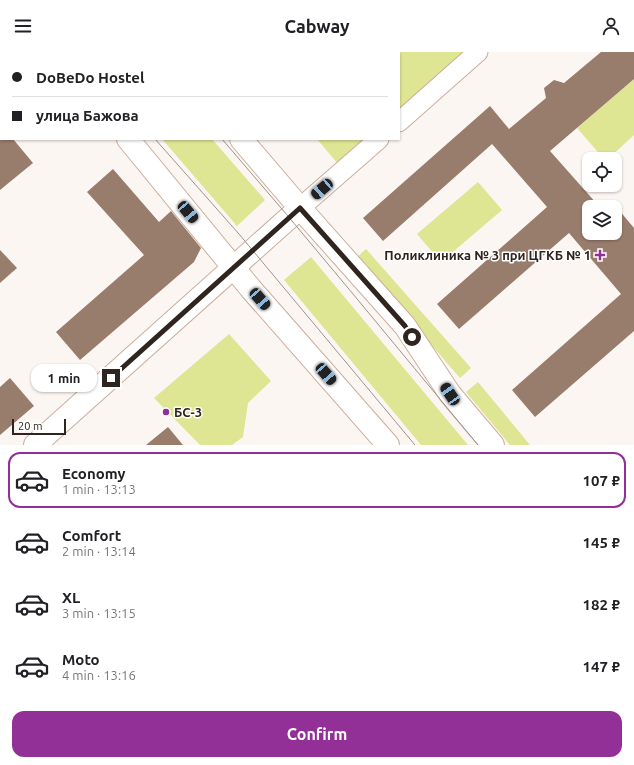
<!DOCTYPE html>
<meta charset="utf-8">
<style>
body{margin:0;font-family:Ubuntu,sans-serif;background:#f6f6f6;color:#202124;height:100vh;display:flex;flex-direction:column;font-size:15px;white-space:nowrap}
*{box-sizing:border-box;margin:0}
p{font-size:13px;color:#757577}
.icon{flex:none;width:22px;height:22px;fill:none;stroke:currentColor;stroke-width:2;stroke-linecap:round;stroke-linejoin:round}
.map{position:relative;height:393px;overflow:hidden}
.panel{display:flex;flex-direction:column;background:#fff;flex:1}
.panel>*{flex:none}
.top-card{position:absolute;left:0px;top:0px;width:400px;height:88px;box-shadow:0 1px 3px #0004;display:grid;align-content:center;height:88px;padding:0 12px;background:#fff}
.controls{position:absolute;left:582px;top:100px;display:grid;gap:8px}
.controls a{display:grid;place-items:center;width:40px;height:40px;border-radius:8px;background:#fff;box-shadow:0 1px 3px #0004;font-size:20px}
.scale{position:absolute;left:12px;bottom:10px;width:54px;box-sizing:border-box;padding-left:4px;border:2px solid #2f241e;border-top:0;font-size:11px;line-height:14px;white-space:nowrap;color:#2f241e;-webkit-text-stroke:3px #fff;paint-order:stroke}
.end{position:absolute;width:18px;height:18px;margin:-9px;border:5px solid #2f241e;background:#fff;box-shadow:0 0 0 2px #fff}
.from{border-radius:50%}
.bubble{position:absolute;height:28px;border-radius:12px;background:#fff;box-shadow:0 1px 3px #0004;font-size:13px;font-weight:700;line-height:28px;text-align:center}
.car{position:absolute;width:12px;height:24px;margin:-12px -6px;border-radius:5px;box-shadow:0 0 3px 1px #0007;background:linear-gradient(#222 24%,#8ab4d8 0 40%,#222 0 76%,#8ab4d8 0 86%,#222 0)}
.top-card b{display:flex;align-items:center;gap:14px;height:38px;font-size:15px}
.top-card b+b{border-top:1px solid #e0e0e0}
.top-card i{width:10px;height:10px;background:#202124}
ul{padding:7px 0 0;list-style:none}
li{display:flex;align-items:center;gap:12px;height:56px;margin:0 8px 6px;padding:0 4px;border:2px solid transparent;border-radius:12px}
li div{flex:1}
li b{display:block;font-size:15px}
li em{font-style:normal;font-weight:700}
li.active{border-color:#923098}
li>.icon{width:36px;height:36px;stroke-width:1.5}
.action{display:flex;gap:8px;margin-top:auto;padding:8px 12px}
.action a{flex:1;height:46px;border-radius:12px;background:#923098;color:#fff;font-size:16px;font-weight:700;line-height:46px;text-align:center}
header{display:flex;justify-content:space-between;align-items:center;height:52px;padding:0 12px;background:#fff;font-size:18px;font-weight:700}
.map>svg:first-child{display:block}
.green{fill:#dee593}
.building{fill:#987c6c;fill-rule:evenodd}
.lines{fill:none;stroke-linecap:round;stroke-linejoin:round}
.minor-casing{stroke:#ccae9d;stroke-width:21}
.tertiary-casing{stroke:#ccae9d;stroke-width:24}
.secondary-casing{stroke:#ccae9d;stroke-width:24}
.minor{stroke:#fff;stroke-width:19}
.tertiary{stroke:#fff;stroke-width:22}
.secondary{stroke:#fff;stroke-width:22}
.tram{stroke:#9c948f;stroke-width:1}
.route{stroke:#2f241e;stroke-width:5}
.poi-dot{fill:#923098;stroke:#fff;stroke-width:1.5}
.labels{text-anchor:middle;stroke-width:3;stroke-linejoin:round;paint-order:stroke}
.poi-label{font-size:13px;font-weight:bold;fill:#2f241e;stroke:#fff;text-anchor:end}
</style>
<header><svg class="icon" aria-label="menu" viewBox="0 0 24 24"><path d="M4 6h16M4 12h16M4 18h16"/></svg>Cabway<svg class="icon" aria-label="person" viewBox="0 0 24 24"><circle cx="12" cy="8" r="4"/><path d="M4 21q1-7 8-7t8 7"/></svg></header>
<div class="map">
<svg width="634" height="393" viewBox="0 0 634 393">
<rect width="100%" height="100%" fill="#fcf6f2"/>
<g class="green">
<polygon points="386,0 467,0 399,60 399,1 384,1"/>
<polygon points="634,27 634,83 608,107 604,107 577,76"/>
<polygon points="162,87 212,87 265,148 237,174"/>
<polygon points="317,87 369,87 339,113"/>
<polygon points="478,130 502,158 441,210 417,182"/>
<polygon points="366,197 471,316 460,326 356,206"/>
<polygon points="311,205 468,393 421,393 284,228"/>
<polygon points="229,282 271,329 248,351 243,385 232,393 200,393 154,346"/>
<polygon points="478,330 530,393 510,393 466,340"/>
</g>
<g class="building">
<path d="M 601,0 L 634,0 L 634,27 L 550,99 L 597,152 L 613,151 L 634,176 L 634,279 L 535,365 L 512,338 L 621,242 L 569,181 L 459,277 L 437,252 L 547,155 L 492,92 L 383,189 L 363,166 L 490,54 L 509,77 L 546,46 L 544,36 L 554,28 L 564,31 ZM 589,155 L 615,155 L 615,181 L 589,181 Z"/>
<polygon points="0,87 13,87 33,111 0,138"/>
<polygon points="113,117 159,170 171,159 201,196 194,210 80,308 56,280 144,203 87,140"/>
<polygon points="0,198 17,216 0,231"/>
<polygon points="10,326 34,354 0,383 0,335"/>
<polygon points="168,375 183,393 146,393"/>
</g>
<g class="lines">
<defs>
<g id="minor">
<polyline points="399,70 478,0"/>
<polyline points="300,156 379,87"/>
</g>
<polyline id="tertiary" points="35,393 300,156"/>
<g id="secondary">
<polyline points="56,0 57,1"/>
<polyline points="166,0 167,1"/>
<polyline points="128,87 251,237 388,393"/>
<polyline points="241,87 300,156 405,274 450,342 493,393"/>
</g>
</defs>
<use href="#minor" class="minor-casing"/>
<use href="#tertiary" class="tertiary-casing"/>
<use href="#secondary" class="secondary-casing"/>
<use href="#minor" class="minor"/>
<use href="#tertiary" class="tertiary"/>
<use href="#secondary" class="secondary"/>
<g class="tram">
<polyline points="78,0 79,1"/>
<polyline points="146,0 147,1"/>
<polyline points="155,87 239,182 415,393"/>
<path d="M 222,87 C 309,187 393,291 478,393"/>
</g>
</g>
<g class="lines">
<polyline class="route" points="111,326 300,156 405,274 412,285"/>
</g>
<g class="poi-dot">
<path d="M598 197h4v4h4v4h-4v4h-4v-4h-4v-4h4z"/>
<circle cx="166" cy="360" r="4"/>
</g>
<g class="labels">
<g class="poi-label">
<text x="591" y="208">Поликлиника № 3 при ЦГКБ № 1</text>
<text x="174" y="365" text-anchor="start">БС-3</text>
</g>
</g>
</svg>
<div class="controls">
<a><svg class="icon" aria-label="locate" viewBox="0 0 24 24"><circle cx="12" cy="12" r="6"/><path d="M12 2v4M12 18v4M2 12h4M18 12h4"/></svg></a>
<a><svg class="icon" aria-label="layers" viewBox="0 0 24 24"><path d="M12 4l9 5-9 5-9-5zM3 14l9 5 9-5"/></svg></a>
</div>
<div class="scale">20 m</div>
<i class="end from" style="left:412px;top:285px"></i>
<i class="end" style="left:111px;top:326px"></i>
<div class="bubble" style="left:31px;top:312px;width:66px">1 min</div>
<i class="car" style="left:322px;top:137px;rotate:229deg"></i>
<i class="car" style="left:188px;top:160px;rotate:140deg"></i>
<i class="car" style="left:260px;top:247px;rotate:139deg"></i>
<i class="car" style="left:326px;top:322px;rotate:139deg"></i>
<i class="car" style="left:450px;top:342px;rotate:326deg"></i>
<div class="top-card">
<b><i class="from"></i>DoBeDo Hostel</b>
<b><i></i>улица Бажова</b>
</div>
</div>
<section class="panel">
<ul>
<li class="active"><svg class="icon" aria-label="car" viewBox="0 0 24 24"><path d="M5 17H2v-5l4-1 3-4h7l3 4 3 1v5h-3M9 17h6M6 11h13"/><circle cx="7" cy="17" r="2"/><circle cx="17" cy="17" r="2"/></svg><div><b>Economy</b><p>1 min · 13:13</p></div><em>107 ₽</em></li>
<li><svg class="icon" aria-label="car" viewBox="0 0 24 24"><path d="M5 17H2v-5l4-1 3-4h7l3 4 3 1v5h-3M9 17h6M6 11h13"/><circle cx="7" cy="17" r="2"/><circle cx="17" cy="17" r="2"/></svg><div><b>Comfort</b><p>2 min · 13:14</p></div><em>145 ₽</em></li>
<li><svg class="icon" aria-label="car" viewBox="0 0 24 24"><path d="M5 17H2v-5l4-1 3-4h7l3 4 3 1v5h-3M9 17h6M6 11h13"/><circle cx="7" cy="17" r="2"/><circle cx="17" cy="17" r="2"/></svg><div><b>XL</b><p>3 min · 13:15</p></div><em>182 ₽</em></li>
<li><svg class="icon" aria-label="car" viewBox="0 0 24 24"><path d="M5 17H2v-5l4-1 3-4h7l3 4 3 1v5h-3M9 17h6M6 11h13"/><circle cx="7" cy="17" r="2"/><circle cx="17" cy="17" r="2"/></svg><div><b>Moto</b><p>4 min · 13:16</p></div><em>147 ₽</em></li>
</ul>
<div class="action"><a>Confirm</a></div>
</section>
